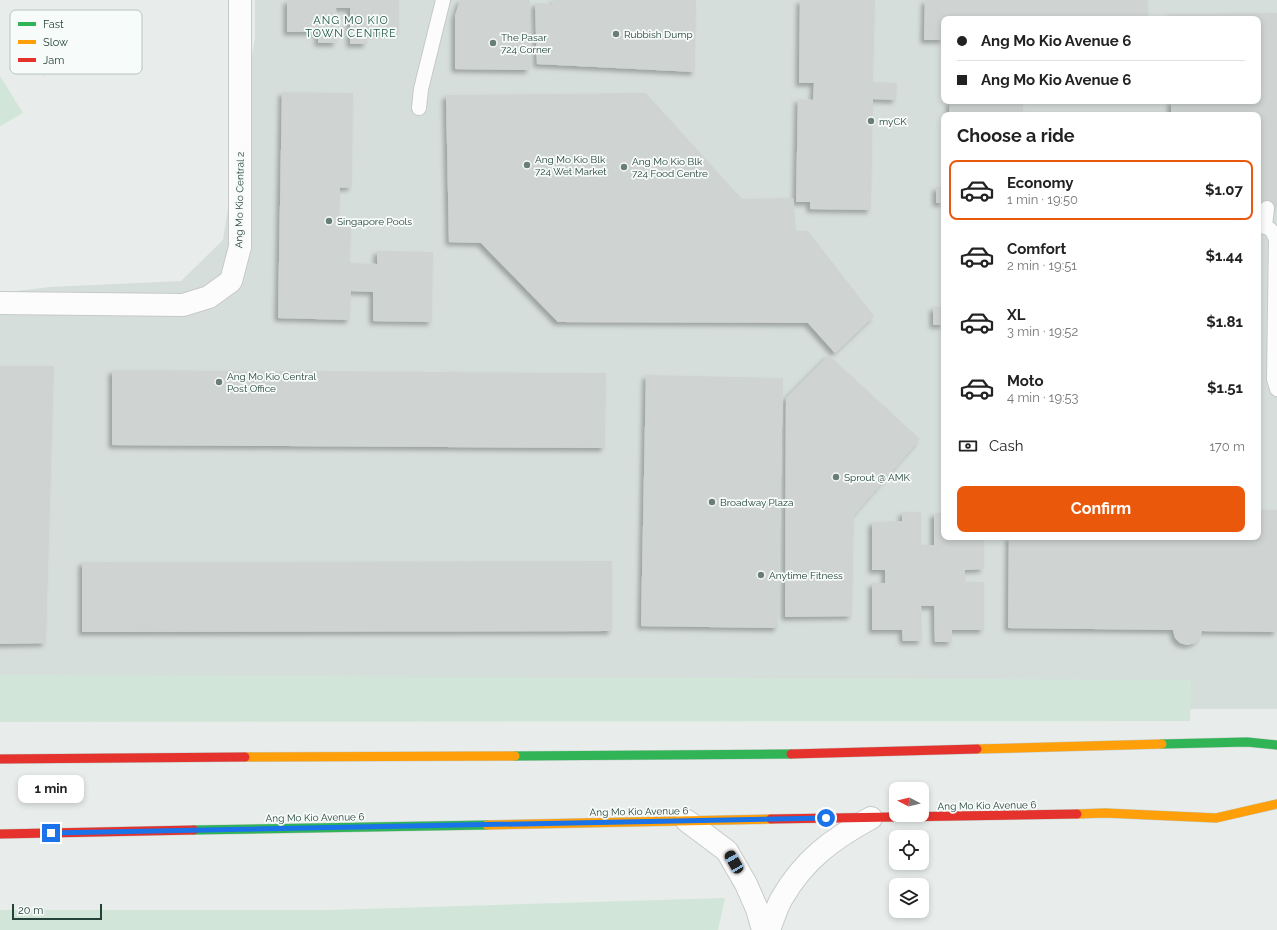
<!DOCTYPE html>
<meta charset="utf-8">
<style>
body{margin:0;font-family:Raleway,sans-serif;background:#f2f2f2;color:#222;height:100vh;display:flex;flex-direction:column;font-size:15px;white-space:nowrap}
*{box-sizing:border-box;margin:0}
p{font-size:13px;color:#767676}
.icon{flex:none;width:22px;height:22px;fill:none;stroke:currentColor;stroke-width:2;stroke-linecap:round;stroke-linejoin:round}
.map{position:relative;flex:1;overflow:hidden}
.sheet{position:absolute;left:941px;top:112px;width:320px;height:428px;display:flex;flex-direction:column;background:#fff;border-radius:8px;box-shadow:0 2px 6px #0003}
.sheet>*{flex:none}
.banner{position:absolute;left:941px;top:16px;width:320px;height:88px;border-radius:8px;box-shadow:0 2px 6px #0003;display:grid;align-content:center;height:88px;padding:0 16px;background:#fff}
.needle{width:26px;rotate:277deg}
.controls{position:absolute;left:889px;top:782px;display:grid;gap:8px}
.controls a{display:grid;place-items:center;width:40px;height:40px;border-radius:8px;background:#fff;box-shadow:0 2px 6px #0003;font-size:20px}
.scale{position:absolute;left:12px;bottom:10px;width:90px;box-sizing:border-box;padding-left:4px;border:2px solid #24423a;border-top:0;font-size:11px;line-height:14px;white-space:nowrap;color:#24423a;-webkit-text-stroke:3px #f7fbf9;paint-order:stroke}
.end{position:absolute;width:18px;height:18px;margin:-9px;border:5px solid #1a73e8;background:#fff;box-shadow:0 0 0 2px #fff}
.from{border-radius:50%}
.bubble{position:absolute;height:28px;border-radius:8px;background:#fff;box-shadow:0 2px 6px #0003;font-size:13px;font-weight:700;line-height:28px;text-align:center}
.car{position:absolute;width:12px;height:24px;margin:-12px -6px;border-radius:5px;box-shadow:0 0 3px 1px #0007;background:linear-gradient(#222 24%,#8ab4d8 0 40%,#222 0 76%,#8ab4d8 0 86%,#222 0)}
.banner b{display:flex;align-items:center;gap:14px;height:38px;font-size:15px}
.banner b+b{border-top:1px solid #e0e0e0}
.banner i{width:10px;height:10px;background:#222}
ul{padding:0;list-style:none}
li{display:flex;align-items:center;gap:12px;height:60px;margin:0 8px 6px;padding:0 8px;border:2px solid transparent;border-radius:8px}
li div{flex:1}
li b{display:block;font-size:15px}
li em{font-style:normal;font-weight:700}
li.current{border-color:#ea580c}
li>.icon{width:36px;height:36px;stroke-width:1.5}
h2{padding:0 16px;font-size:18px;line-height:48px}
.pay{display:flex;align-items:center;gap:10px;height:44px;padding:0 16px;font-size:15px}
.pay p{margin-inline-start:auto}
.action{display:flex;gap:8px;margin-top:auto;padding:8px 16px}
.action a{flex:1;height:46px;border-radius:8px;background:#ea580c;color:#fff;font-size:16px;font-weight:700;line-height:46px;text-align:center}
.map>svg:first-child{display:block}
.built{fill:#d6dedb;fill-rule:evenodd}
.green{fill:#d1e6d8}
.building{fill:#cfd4d2;filter:url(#shadow)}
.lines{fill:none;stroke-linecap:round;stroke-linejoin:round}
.lane-casing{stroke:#c5cac8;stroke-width:16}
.street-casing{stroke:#c5cac8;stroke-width:24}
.fast-casing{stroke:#c3ccc9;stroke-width:10}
.slow-casing{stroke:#c3ccc9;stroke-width:10}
.jam-casing{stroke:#c3ccc9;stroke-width:10}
.lane{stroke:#fcfcfc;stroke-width:14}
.street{stroke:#fcfcfc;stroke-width:22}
.fast{stroke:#30b455;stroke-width:9}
.slow{stroke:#ff9f0a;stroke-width:9}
.jam{stroke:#e5322d;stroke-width:9}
.route{stroke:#1a73e8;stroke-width:5}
.poi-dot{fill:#697e78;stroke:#f7fbf9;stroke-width:1.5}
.labels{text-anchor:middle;stroke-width:3.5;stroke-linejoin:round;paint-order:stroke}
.poi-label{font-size:10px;fill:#24423a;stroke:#f7fbf9;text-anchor:start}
.street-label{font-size:10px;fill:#24423a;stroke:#f7fbf9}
.neighbourhood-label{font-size:11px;letter-spacing:1px;fill:#1f5548;stroke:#f7fbf9}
.key{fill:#f7fbf9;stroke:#b8c4c0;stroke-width:1}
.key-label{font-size:11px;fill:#24423a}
</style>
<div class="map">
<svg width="1277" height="930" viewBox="0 0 1277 930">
<defs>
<filter id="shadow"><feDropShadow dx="-3.5" dy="3.5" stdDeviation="2" flood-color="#0004"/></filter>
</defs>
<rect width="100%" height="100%" fill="#e8edeb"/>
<path class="built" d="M 255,0 L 1277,0 L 1277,709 L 0,708 L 0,293 L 50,287 L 181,281 L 223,240 L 255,37 ZM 944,19 L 1258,19 L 1258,101 L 944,101 ZM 944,115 L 1258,115 L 1258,537 L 944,537 Z"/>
<g class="green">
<polygon points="55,11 77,25 44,76 22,62"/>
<polygon points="0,76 23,113 0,126"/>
<polygon points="0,675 1191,680 1190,721 0,722"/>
<polygon points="725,898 718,930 0,930 0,910 329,910"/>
</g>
<g class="building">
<polygon points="287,0 399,0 399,32 367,32 367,44 350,44 350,8 336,8 337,43 318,43 318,32 287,32"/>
<polygon points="460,0 530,0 530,70 455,69 455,16"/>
<polygon points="554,0 696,0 695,72 537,64 535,3 552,4"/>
<polygon points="800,0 875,0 873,82 897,83 896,100 873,99 871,210 810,209 810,202 796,202 798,99 813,100 814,83 799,83"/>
<polygon points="925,0 1148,0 1148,19 944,19 944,40 924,40"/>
<polygon points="1277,13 1277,208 1258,208 1258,115 1171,115 1171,101 1258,101 1258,19 1171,19 1171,14"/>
<polygon points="282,92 353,93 352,187 340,188 339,227 351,227 350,263 377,264 377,251 433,252 432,322 373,321 373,292 351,291 350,320 278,318"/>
<polygon points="646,93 742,199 793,198 796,231 808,231 874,316 835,353 808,323 558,322 481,243 449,242 446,95"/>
<polygon points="950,101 1023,101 1023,115 949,115"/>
<rect x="936" y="187" width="8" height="16"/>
<rect x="933" y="307" width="11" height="18"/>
<polygon points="829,355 920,439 854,515 852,616 785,617 786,398"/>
<polygon points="0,366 54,366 46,643 0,644"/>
<polygon points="112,370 606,373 605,448 112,445"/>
<polygon points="646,375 783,378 778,628 641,626"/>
<polygon points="1258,510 1277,510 1277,632 1202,631 1200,638 1195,643 1187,645 1180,643 1175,638 1173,630 1008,628 1009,537 1258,537"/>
<polygon points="902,512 921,512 921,545 934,545 934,513 944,513 944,537 984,537 984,569 965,570 965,582 984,582 984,630 952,630 952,642 935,642 934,606 921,606 922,641 903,641 902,630 872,630 872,583 885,583 885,570 872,570 872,522 902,521"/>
<polygon points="612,561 612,631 82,632 82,562"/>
</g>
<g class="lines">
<defs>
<g id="lane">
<polyline points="419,108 421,89 443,0"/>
<path d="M 1258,226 C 1269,226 1273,230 1276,240 L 1274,379 L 1277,389"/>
<polyline points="1265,226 1267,208"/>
</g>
<g id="street">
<polyline points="0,303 183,305 209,297 231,281 240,247 240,0"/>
<polyline points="687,821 727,851 746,884 757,909 763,930"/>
<path d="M 769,930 C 773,920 776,908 782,898 C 804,860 832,839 871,818"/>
</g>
<g id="fast">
<polyline points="1162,744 1247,742 1277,745"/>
<polyline points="515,756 791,754"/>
<polyline points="194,830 487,825"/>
</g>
<g id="slow">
<polyline points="977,749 1162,744"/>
<polyline points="245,757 515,756"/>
<polyline points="1077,814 1105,813 1216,818 1277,804"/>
<polyline points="487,825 771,819"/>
</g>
<g id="jam">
<polyline points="791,754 977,749"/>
<polyline points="0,759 245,757"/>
<polyline points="771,819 1077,814"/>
<polyline points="0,834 194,830"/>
</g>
</defs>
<use href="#lane" class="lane-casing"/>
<use href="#street" class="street-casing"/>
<use href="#fast" class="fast-casing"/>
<use href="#slow" class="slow-casing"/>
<use href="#jam" class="jam-casing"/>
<use href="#lane" class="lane"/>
<use href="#street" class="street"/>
<use href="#fast" class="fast"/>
<use href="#slow" class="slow"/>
<use href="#jam" class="jam"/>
</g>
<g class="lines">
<polyline class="route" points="51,833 826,818"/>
</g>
<g class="poi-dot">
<circle cx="616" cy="34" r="4"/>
<circle cx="493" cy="43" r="4"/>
<circle cx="871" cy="121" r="4"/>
<circle cx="527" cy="165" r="4"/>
<circle cx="624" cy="167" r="4"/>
<circle cx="329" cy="221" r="4"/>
<circle cx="219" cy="382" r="4"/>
<circle cx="836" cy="477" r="4"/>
<circle cx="712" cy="502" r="4"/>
<circle cx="761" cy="575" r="4"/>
</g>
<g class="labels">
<g class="poi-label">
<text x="624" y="38">Rubbish Dump</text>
<text x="501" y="41">The Pasar<tspan x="501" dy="12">724 Corner</tspan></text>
<text x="879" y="125">myCK</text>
<text x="535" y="163">Ang Mo Kio Blk<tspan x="535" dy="12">724 Wet Market</tspan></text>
<text x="632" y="165">Ang Mo Kio Blk<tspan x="632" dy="12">724 Food Centre</tspan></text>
<text x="337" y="225">Singapore Pools</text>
<text x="227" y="380">Ang Mo Kio Central<tspan x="227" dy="12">Post Office</tspan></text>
<text x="844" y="481">Sprout @ AMK</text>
<text x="720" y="506">Broadway Plaza</text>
<text x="769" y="579">Anytime Fitness</text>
</g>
<g class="street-label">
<text transform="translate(239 200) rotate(-89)" y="4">Ang Mo Kio Central 2</text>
<text transform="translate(987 805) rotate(-1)" y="4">Ang Mo Kio Avenue 6</text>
<text transform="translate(639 811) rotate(-1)" y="4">Ang Mo Kio Avenue 6</text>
<text transform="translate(315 817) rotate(-1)" y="4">Ang Mo Kio Avenue 6</text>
</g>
<g class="neighbourhood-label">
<text x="351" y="24">ANG MO KIO<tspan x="351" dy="13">TOWN CENTRE</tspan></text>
</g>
</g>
<rect x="10" y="10" width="132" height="64" rx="6" class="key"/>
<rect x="18" y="22" width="18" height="4" fill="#30b455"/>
<rect x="18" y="40" width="18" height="4" fill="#ff9f0a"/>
<rect x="18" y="58" width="18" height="4" fill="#e5322d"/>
<g class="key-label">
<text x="43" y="28">Fast</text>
<text x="43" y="46">Slow</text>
<text x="43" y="64">Jam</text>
</g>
</svg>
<div class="controls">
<a><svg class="needle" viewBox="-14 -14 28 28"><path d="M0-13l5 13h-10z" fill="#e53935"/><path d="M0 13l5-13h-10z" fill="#767676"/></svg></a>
<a><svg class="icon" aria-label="locate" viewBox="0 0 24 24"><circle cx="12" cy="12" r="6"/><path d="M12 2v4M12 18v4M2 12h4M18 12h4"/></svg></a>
<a><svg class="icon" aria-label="layers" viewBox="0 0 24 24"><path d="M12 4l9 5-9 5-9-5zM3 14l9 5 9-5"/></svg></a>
</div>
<div class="scale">20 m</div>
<i class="end from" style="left:826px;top:818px"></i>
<i class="end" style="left:51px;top:833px"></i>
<div class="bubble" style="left:18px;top:775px;width:66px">1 min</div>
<i class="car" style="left:734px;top:862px;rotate:330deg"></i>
<div class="banner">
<b><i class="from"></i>Ang Mo Kio Avenue 6</b>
<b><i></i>Ang Mo Kio Avenue 6</b>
</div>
<section class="sheet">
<h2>Choose a ride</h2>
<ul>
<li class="current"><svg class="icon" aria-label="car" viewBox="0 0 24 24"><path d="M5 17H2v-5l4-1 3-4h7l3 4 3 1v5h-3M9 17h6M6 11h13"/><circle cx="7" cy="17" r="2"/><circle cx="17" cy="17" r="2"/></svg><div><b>Economy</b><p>1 min · 19:50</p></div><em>$1.07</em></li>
<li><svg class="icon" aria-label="car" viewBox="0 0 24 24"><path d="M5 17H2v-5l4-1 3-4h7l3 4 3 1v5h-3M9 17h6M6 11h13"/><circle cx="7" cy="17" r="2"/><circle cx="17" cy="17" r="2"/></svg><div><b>Comfort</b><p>2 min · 19:51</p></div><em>$1.44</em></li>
<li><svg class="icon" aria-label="car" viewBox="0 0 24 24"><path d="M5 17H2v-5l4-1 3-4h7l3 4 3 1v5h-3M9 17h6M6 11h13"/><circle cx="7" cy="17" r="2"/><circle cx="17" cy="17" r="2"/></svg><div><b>XL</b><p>3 min · 19:52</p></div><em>$1.81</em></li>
<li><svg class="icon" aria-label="car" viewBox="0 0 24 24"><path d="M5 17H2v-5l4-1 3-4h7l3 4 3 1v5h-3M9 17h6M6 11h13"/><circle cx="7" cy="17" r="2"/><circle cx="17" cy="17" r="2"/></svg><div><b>Moto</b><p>4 min · 19:53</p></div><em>$1.51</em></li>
</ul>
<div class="pay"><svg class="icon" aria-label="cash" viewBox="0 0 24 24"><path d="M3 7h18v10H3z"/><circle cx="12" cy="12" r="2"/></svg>Cash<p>170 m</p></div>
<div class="action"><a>Confirm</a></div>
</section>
</div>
